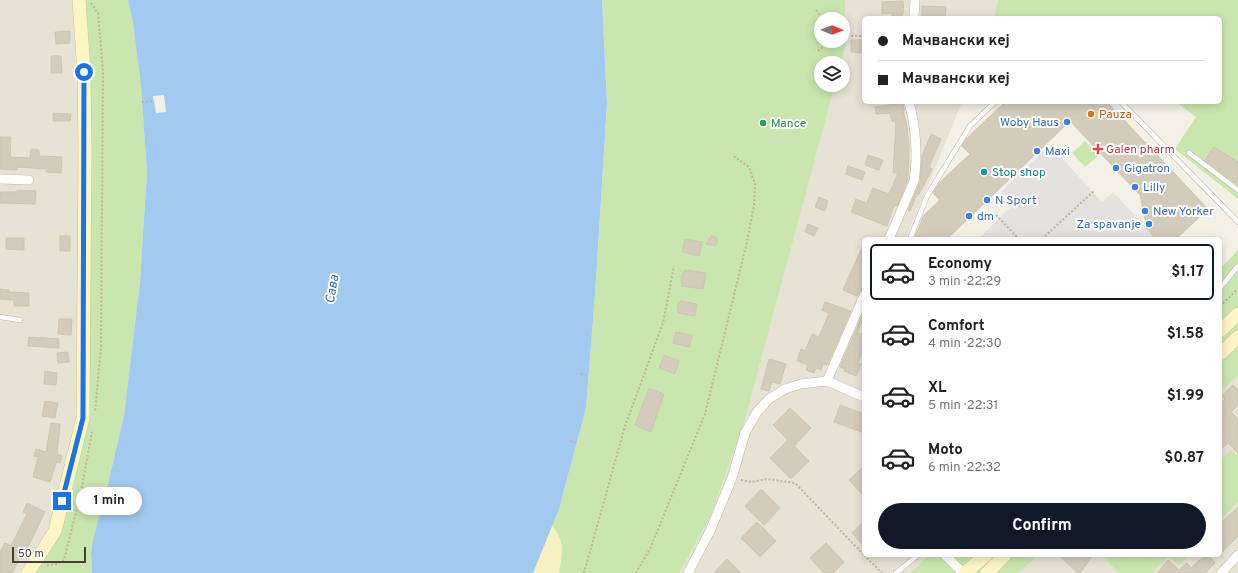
<!DOCTYPE html>
<meta charset="utf-8">
<style>
body{margin:0;font-family:Overpass,sans-serif;background:#f2f2f2;color:#222;height:100vh;display:flex;flex-direction:column;font-size:15px;white-space:nowrap}
*{box-sizing:border-box;margin:0}
p{font-size:13px;color:#767676}
.icon{flex:none;width:22px;height:22px;fill:none;stroke:currentColor;stroke-width:2;stroke-linecap:round;stroke-linejoin:round}
.map{position:relative;flex:1;overflow:hidden}
.side{position:absolute;left:862px;top:237px;width:360px;height:320px;display:flex;flex-direction:column;background:#fff;border-radius:6px;box-shadow:0 2px 10px #0003}
.side>*{flex:none}
.top-card{position:absolute;left:862px;top:16px;width:360px;height:88px;border-radius:6px;box-shadow:0 2px 10px #0003;display:grid;align-content:center;height:88px;padding:0 16px;background:#fff}
.needle{width:26px;rotate:91deg}
.fabs{position:absolute;left:814px;top:12px;display:grid;gap:8px}
.fabs a{display:grid;place-items:center;width:36px;height:36px;border-radius:50%;background:#fff;box-shadow:0 2px 10px #0003;font-size:20px}
.scale{position:absolute;left:12px;bottom:10px;width:74px;box-sizing:border-box;padding-left:4px;border:2px solid #454035;border-top:0;font-size:11px;line-height:14px;white-space:nowrap;color:#454035;-webkit-text-stroke:3px #fff;paint-order:stroke}
.end{position:absolute;width:18px;height:18px;margin:-9px;border:5px solid #1a73e8;background:#fff;box-shadow:0 0 0 2px #fff}
.from{border-radius:50%}
.bubble{position:absolute;height:28px;border-radius:14px;background:#fff;box-shadow:0 2px 10px #0003;font-size:13px;font-weight:700;line-height:28px;text-align:center}
.top-card b{display:flex;align-items:center;gap:14px;height:38px;font-size:15px}
.top-card b+b{border-top:1px solid #e0e0e0}
.top-card i{width:10px;height:10px;background:#222}
ul{padding:7px 0 0;list-style:none}
li{display:flex;align-items:center;gap:12px;height:56px;margin:0 8px 6px;padding:0 8px;border:2px solid transparent;border-radius:6px}
li div{flex:1}
li b{display:block;font-size:15px}
li em{font-style:normal;font-weight:700}
li.selected{border-color:#111827}
li>.icon{width:36px;height:36px;stroke-width:1.5}
.primary-button{display:flex;gap:8px;margin-top:auto;padding:8px 16px}
.primary-button a{flex:1;height:46px;border-radius:24px;background:#111827;color:#fff;font-size:16px;font-weight:700;line-height:46px;text-align:center}
.map>svg:first-child{display:block}
.residential{fill:#e6e2d4}
.green{fill:#c9e6af;fill-rule:evenodd}
.sand{fill:#f7f0c1}
.parking{fill:#e3e2de}
.water{fill:#a2c9ef}
.pier{fill:#f3f0e6}
.building{fill:#d4ccbb;stroke:#cfc5af}
.lines{fill:none;stroke-linecap:round;stroke-linejoin:round}
.lane-casing{stroke:#beb8a8;stroke-width:5.5}
.street-casing{stroke:#beb8a8;stroke-width:10}
.secondary-casing{stroke:#d2c796;stroke-width:14}
.path{stroke:#bfb59a;stroke-width:2;stroke-dasharray:2 2;stroke-linecap:butt}
.lane{stroke:#fff;stroke-width:4.5}
.street{stroke:#fff;stroke-width:9}
.secondary{stroke:#fef5c5;stroke-width:13}
.route{stroke:#1a73e8;stroke-width:5}
.food-dot{fill:#e8710a;stroke:#fff;stroke-width:1.5}
.shop-dot{fill:#3f7fe0;stroke:#fff;stroke-width:1.5}
.leisure-dot{fill:#2e9e5b;stroke:#fff;stroke-width:1.5}
.health-dot{fill:#e0444e;stroke:#fff;stroke-width:1.5}
.culture-dot{fill:#0f9aa8;stroke:#fff;stroke-width:1.5}
.labels{text-anchor:middle;stroke-width:4;stroke-linejoin:round;paint-order:stroke}
.food-label{font-size:12px;fill:#c56008;stroke:#fff;text-anchor:start}
.shop-label{font-size:12px;fill:#366cbe;stroke:#fff;text-anchor:start}
.leisure-label{font-size:12px;fill:#27864d;stroke:#fff;text-anchor:start}
.health-label{font-size:12px;fill:#be3a42;stroke:#fff;text-anchor:start}
.culture-label{font-size:12px;fill:#0d838f;stroke:#fff;text-anchor:start}
.water-label{font-size:13px;font-style:italic;fill:#306faf;stroke:#fff}
</style>
<div class="map">
<svg width="1238" height="573" viewBox="0 0 1238 573">
<rect width="100%" height="100%" fill="#f3f0e6"/>
<g class="residential">
<polygon points="0,0 72,0 76,20 84,131 85,419 55,542 26,573 0,573"/>
<polygon points="845,0 998,0 994,18 864,18 864,102 962,102 906,239 864,239 864,369 861,383 864,385 864,555 929,555 910,573 679,573 711,516 744,423 835,85 843,85 843,63 841,63 847,40"/>
<polygon points="1238,376 1238,573 1019,573 1038,555 1220,555 1220,392"/>
</g>
<g class="green">
<polygon points="72,0 128,0 133,23 141,86 147,173 140,282 124,416 106,492 93,539 91,553 92,573 26,573 55,542 85,419 84,131 76,20"/>
<path d="M 602,0 L 845,0 L 847,40 L 841,63 L 821,63 L 821,85 L 835,85 L 744,423 L 711,516 L 679,573 L 559,573 C 562,553 566,543 552,526 L 559,509 L 586,408 L 595,294 L 607,103 ZM 821,19 L 843,19 L 843,41 L 821,41 Z"/>
<polygon points="998,0 1238,0 1238,199 1175,149 1196,117 1176,102 1220,102 1220,18 994,18"/>
<polygon points="1085,141 1098,156 1085,167 1072,153"/>
<polygon points="1238,250 1238,376 1220,392 1220,269"/>
<polygon points="1231,450 1236,455 1238,453 1238,502 1220,520 1220,460"/>
<polygon points="929,555 1038,555 1019,573 910,573"/>
<polygon points="1105,555 1189,555 1179,565 1169,556 1152,573 1119,573 1103,557"/>
</g>
<path class="sand" d="M 552,526 C 566,543 562,553 559,573 L 533,573 Z"/>
<polygon class="parking" points="1050,145 1102,202 1113,192 1157,239 978,239 1013,205 1001,192"/>
<polygon class="water" points="128,0 602,0 607,103 595,294 586,408 559,509 533,573 92,573 91,553 93,539 106,492 124,416 140,282 147,173 141,86 133,23"/>
<polygon class="pier" points="164,95 166,112 156,113 153,96"/>
<g class="building">
<polygon points="903,1 904,13 902,13 902,18 892,18 892,13 882,14 882,2"/>
<polygon points="922,6 946,7 945,18 922,18"/>
<polygon points="70,31 70,43 56,44 55,32"/>
<polygon points="851,40 862,40 861,53 851,52"/>
<polygon points="51,56 61,56 62,73 51,73"/>
<polygon points="1005,102 1107,102 1208,209 1176,239 1156,239 1147,229 1140,195 1070,121 947,239 914,239 924,215 940,200 933,193 940,182 970,154 962,146 966,139"/>
<polygon points="903,103 904,111 903,111 907,127 909,148 908,179 897,206 895,205 893,208 887,226 851,212 856,199 867,203 873,188 889,194 898,173 893,173 896,122 892,121 890,113 876,114 875,107"/>
<polygon points="53,113 71,114 70,121 53,121"/>
<polygon points="931,134 941,139 929,167 932,169 919,194 917,194 910,211 908,210 920,182 922,156"/>
<polygon points="0,137 11,137 10,157 30,158 31,149 39,150 39,156 62,157 61,173 46,172 46,169 17,167 17,170 0,169"/>
<polygon points="1214,147 1238,162 1238,185 1205,160"/>
<polygon points="868,155 883,160 879,170 865,165"/>
<polygon points="848,166 865,172 862,180 846,174"/>
<polygon points="17,190 36,191 35,204 0,203 0,192 17,192"/>
<polygon points="819,197 828,201 825,211 815,207"/>
<polygon points="808,224 818,228 814,236 805,232"/>
<rect x="60" y="236" width="10" height="15"/>
<polygon points="711,236 716,237 717,239 717,244 714,246 706,244"/>
<polygon points="6,238 24,238 24,250 6,249"/>
<polygon points="685,239 702,242 699,256 682,252"/>
<polygon points="864,243 864,290 860,291 857,296 843,290"/>
<polygon points="685,270 706,273 703,289 682,286 681,277"/>
<polygon points="0,289 9,290 9,292 29,293 29,306 14,306 14,300 0,299"/>
<polygon points="681,301 697,304 695,316 678,313 677,306"/>
<polygon points="825,302 851,311 827,365 823,364 821,370 816,368 814,373 806,370 808,365 797,361 801,349 805,351 812,334 819,337 829,313 822,310"/>
<polygon points="862,316 864,316 857,333 864,335 864,347 858,363 861,364 856,376 844,371 845,369 840,367"/>
<polygon points="59,319 72,319 71,335 58,334"/>
<polygon points="676,332 692,335 690,347 673,343"/>
<polygon points="29,337 59,339 59,348 28,346"/>
<polygon points="68,352 69,362 58,363 57,353"/>
<polygon points="664,355 679,361 675,374 659,368"/>
<polygon points="769,359 786,364 780,384 772,382 769,391 761,389"/>
<polygon points="45,371 57,373 56,385 44,384"/>
<polygon points="1233,385 1238,390 1238,405 1231,412 1238,419 1238,453 1228,443 1220,450 1220,404 1225,399 1222,396"/>
<polygon points="649,388 664,394 651,432 635,425"/>
<polygon points="45,401 58,403 55,418 42,416"/>
<polygon points="840,405 864,414 864,433 834,422"/>
<polygon points="790,408 811,428 794,446 809,461 791,479 770,458 788,440 773,425"/>
<polygon points="51,423 60,424 57,454 62,456 60,463 56,462 50,482 33,477 38,457 34,456 36,449 46,452"/>
<polygon points="864,466 864,496 849,480"/>
<polygon points="761,489 780,508 764,525 745,506"/>
<polygon points="27,503 45,512 26,551 24,550 12,573 0,573 0,552 5,543 11,546 27,514 23,512"/>
<polygon points="1238,507 1238,536 1220,554 1220,524"/>
<polygon points="864,521 864,546 852,533"/>
<polygon points="757,522 776,541 760,557 741,538"/>
<polygon points="826,543 844,562 833,573 824,573 810,558"/>
<polygon points="1058,555 1093,555 1080,573 1078,573"/>
<polygon points="1205,555 1208,555 1215,563 1205,573 1157,573 1168,560 1179,570 1187,563 1191,568"/>
<polygon points="727,559 741,573 714,573"/>
</g>
<g class="lines">
<defs>
<g id="lane">
<polyline points="1121,102 1238,222"/>
<polyline points="1189,153 1238,190"/>
<polyline points="910,239 927,196 970,126 995,102"/>
<polyline points="1220,288 1238,266"/>
<polyline points="0,317 20,320"/>
<polyline points="896,573 918,555"/>
</g>
<g id="street">
<polyline points="914,18 915,0"/>
<polyline points="0,179 29,180"/>
<path d="M 889,239 L 914,181 C 918,154 916,128 909,102"/>
<polyline points="827,381 864,296"/>
<polyline points="945,555 963,573"/>
<polyline points="688,573 710,531 732,478 745,433 757,412 769,399 785,389 801,384 827,381 864,397"/>
<polyline points="1221,573 1238,555"/>
</g>
<g id="secondary">
<polyline points="1220,331 1238,314"/>
<polyline points="1220,354 1238,337"/>
<polyline points="28,573 55,531 83,418 85,150 84,72 79,0"/>
<polyline points="965,573 986,555"/>
<polyline points="987,573 1005,555"/>
</g>
</defs>
<use href="#lane" class="lane-casing"/>
<use href="#street" class="street-casing"/>
<use href="#secondary" class="secondary-casing"/>
<g class="path">
<polyline points="91,3 98,13 103,71 101,346 95,412"/>
<polyline points="816,10 823,19"/>
<polyline points="843,36 864,36"/>
<polyline points="818,51 830,41"/>
<polyline points="142,102 154,101"/>
<polyline points="996,215 1019,239"/>
<polyline points="1042,239 1095,190"/>
<polyline points="1220,306 1238,289"/>
<polyline points="581,374 588,375"/>
<polyline points="570,441 577,443"/>
<polyline points="741,480 751,482 767,479 795,483 864,555"/>
<polyline points="864,555 882,573"/>
<polyline points="47,565 57,564 64,560 81,492 92,432"/>
<polyline points="584,573 625,426 663,323 674,266"/>
<polyline points="636,573 650,549 705,414 747,242 754,205 755,184 749,167 732,155"/>
</g>
<use href="#lane" class="lane"/>
<use href="#street" class="street"/>
<use href="#secondary" class="secondary"/>
</g>
<g class="lines">
<polyline class="route" points="62,501 83,418 84,72"/>
</g>
<circle class="food-dot" cx="1091" cy="114" r="4"/>
<g class="shop-dot">
<circle cx="1067" cy="122" r="4"/>
<circle cx="1037" cy="151" r="4"/>
<circle cx="1116" cy="168" r="4"/>
<circle cx="1135" cy="187" r="4"/>
<circle cx="987" cy="200" r="4"/>
<circle cx="1145" cy="211" r="4"/>
<circle cx="969" cy="216" r="4"/>
<circle cx="1149" cy="224" r="4"/>
</g>
<circle class="leisure-dot" cx="763" cy="123" r="4"/>
<path class="health-dot" d="M1096 143h4v4h4v4h-4v4h-4v-4h-4v-4h4z"/>
<circle class="culture-dot" cx="984" cy="172" r="4"/>
<g class="labels">
<g class="food-label">
<text x="1099" y="118">Pauza</text>
</g>
<g class="shop-label">
<text x="1059" y="126" text-anchor="end">Woby Haus</text>
<text x="1045" y="155">Maxi</text>
<text x="1124" y="172">Gigatron</text>
<text x="1143" y="191">Lilly</text>
<text x="995" y="204">N Sport</text>
<text x="1153" y="215">New Yorker</text>
<text x="977" y="220">dm</text>
<text x="1141" y="228" text-anchor="end">Za spavanje</text>
</g>
<g class="leisure-label">
<text x="771" y="127">Mance</text>
</g>
<g class="health-label">
<text x="1106" y="153">Galen pharm</text>
</g>
<g class="culture-label">
<text x="992" y="176">Stop shop</text>
</g>
<g class="water-label">
<text transform="translate(331 289) rotate(-81)" y="5">Сава</text>
</g>
</g>
</svg>
<div class="fabs">
<a><svg class="needle" viewBox="-14 -14 28 28"><path d="M0-13l5 13h-10z" fill="#e53935"/><path d="M0 13l5-13h-10z" fill="#767676"/></svg></a>
<a><svg class="icon" aria-label="layers" viewBox="0 0 24 24"><path d="M12 4l9 5-9 5-9-5zM3 14l9 5 9-5"/></svg></a>
</div>
<div class="scale">50 m</div>
<i class="end from" style="left:84px;top:72px"></i>
<i class="end" style="left:62px;top:501px"></i>
<div class="bubble" style="left:76px;top:487px;width:66px">1 min</div>
<div class="top-card">
<b><i class="from"></i>Мачвански кеј</b>
<b><i></i>Мачвански кеј</b>
</div>
<section class="side">
<ul>
<li class="selected"><svg class="icon" aria-label="car" viewBox="0 0 24 24"><path d="M5 17H2v-5l4-1 3-4h7l3 4 3 1v5h-3M9 17h6M6 11h13"/><circle cx="7" cy="17" r="2"/><circle cx="17" cy="17" r="2"/></svg><div><b>Economy</b><p>3 min · 22:29</p></div><em>$1.17</em></li>
<li><svg class="icon" aria-label="car" viewBox="0 0 24 24"><path d="M5 17H2v-5l4-1 3-4h7l3 4 3 1v5h-3M9 17h6M6 11h13"/><circle cx="7" cy="17" r="2"/><circle cx="17" cy="17" r="2"/></svg><div><b>Comfort</b><p>4 min · 22:30</p></div><em>$1.58</em></li>
<li><svg class="icon" aria-label="car" viewBox="0 0 24 24"><path d="M5 17H2v-5l4-1 3-4h7l3 4 3 1v5h-3M9 17h6M6 11h13"/><circle cx="7" cy="17" r="2"/><circle cx="17" cy="17" r="2"/></svg><div><b>XL</b><p>5 min · 22:31</p></div><em>$1.99</em></li>
<li><svg class="icon" aria-label="car" viewBox="0 0 24 24"><path d="M5 17H2v-5l4-1 3-4h7l3 4 3 1v5h-3M9 17h6M6 11h13"/><circle cx="7" cy="17" r="2"/><circle cx="17" cy="17" r="2"/></svg><div><b>Moto</b><p>6 min · 22:32</p></div><em>$0.87</em></li>
</ul>
<div class="primary-button"><a>Confirm</a></div>
</section>
</div>
